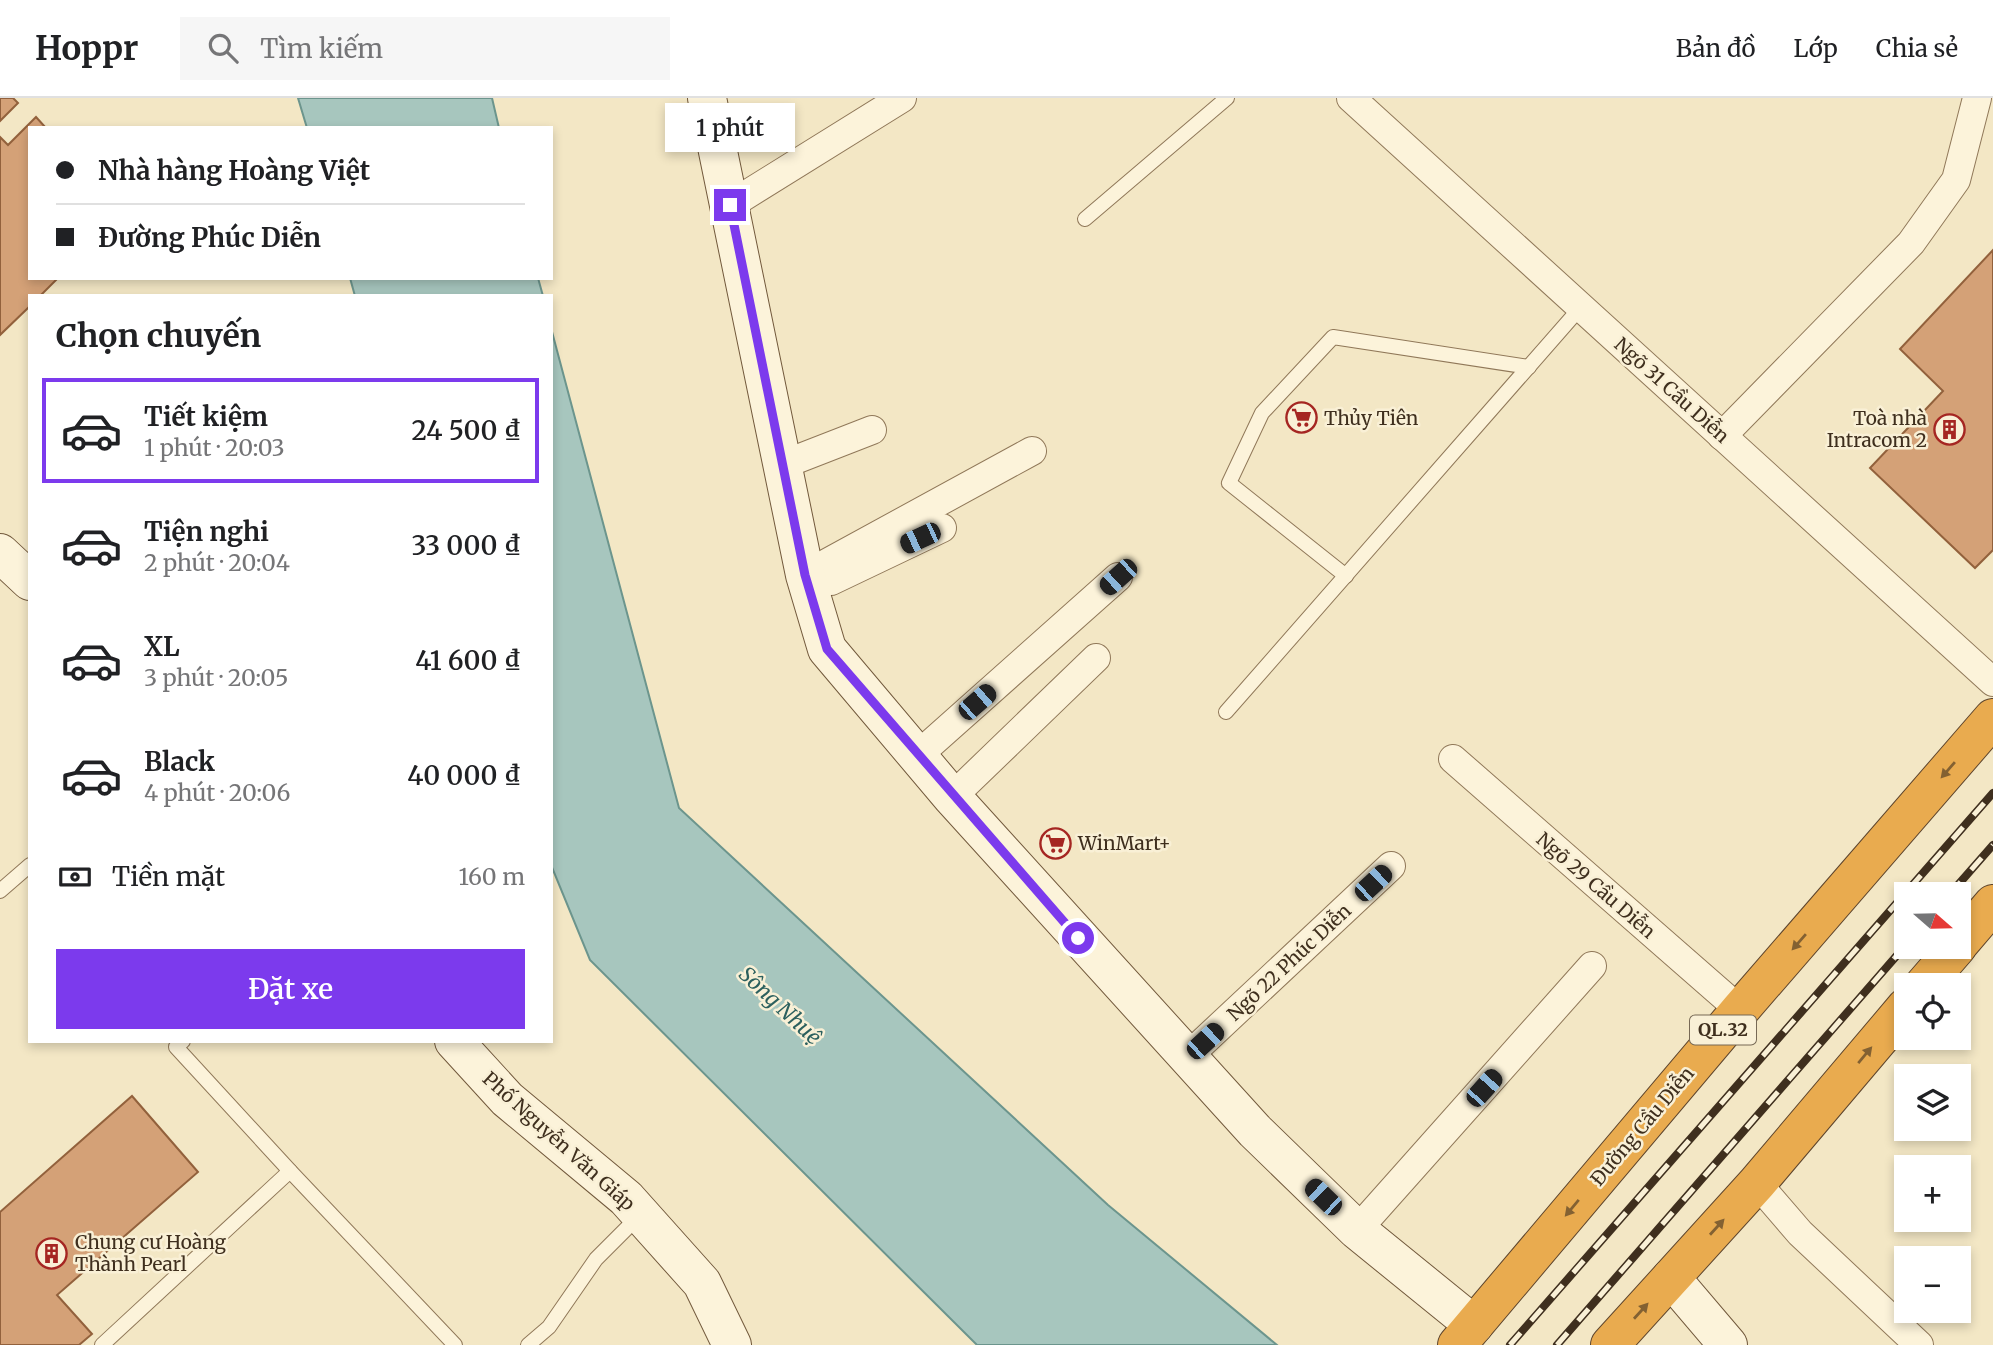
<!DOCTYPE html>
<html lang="vi">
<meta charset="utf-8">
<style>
body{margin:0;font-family:Merriweather,serif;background:#f6f6f6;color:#202124;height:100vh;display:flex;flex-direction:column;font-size:26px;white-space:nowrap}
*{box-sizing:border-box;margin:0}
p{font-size:23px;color:#757577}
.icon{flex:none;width:38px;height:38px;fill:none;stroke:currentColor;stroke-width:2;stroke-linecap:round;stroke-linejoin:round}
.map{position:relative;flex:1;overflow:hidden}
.sheet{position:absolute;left:28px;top:196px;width:525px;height:749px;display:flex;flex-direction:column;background:#fff;border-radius:0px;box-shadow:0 4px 10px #0003}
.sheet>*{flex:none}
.banner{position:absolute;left:28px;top:28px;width:525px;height:154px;border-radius:0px;box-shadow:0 4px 10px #0003;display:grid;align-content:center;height:154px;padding:0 28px;background:#fff}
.needle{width:46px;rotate:110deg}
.buttons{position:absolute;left:1894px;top:784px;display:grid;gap:14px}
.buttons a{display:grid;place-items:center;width:77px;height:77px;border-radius:0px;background:#fff;box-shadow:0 4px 10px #0003;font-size:35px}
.end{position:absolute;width:32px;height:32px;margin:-16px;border:9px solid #7c3aed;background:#fff;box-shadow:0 0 0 4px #fff}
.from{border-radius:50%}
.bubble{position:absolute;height:49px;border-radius:0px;background:#fff;box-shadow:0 4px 10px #0003;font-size:23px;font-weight:600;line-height:49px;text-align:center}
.car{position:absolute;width:21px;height:42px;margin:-21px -10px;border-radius:9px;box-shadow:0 0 5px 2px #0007;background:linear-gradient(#222 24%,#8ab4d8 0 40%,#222 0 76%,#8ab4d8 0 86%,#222 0)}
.banner b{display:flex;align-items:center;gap:24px;height:66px;font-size:26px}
.banner b+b{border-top:2px solid #e0e0e0}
.banner i{width:18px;height:18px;background:#202124}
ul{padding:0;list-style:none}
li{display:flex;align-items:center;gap:21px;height:105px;margin:0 14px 10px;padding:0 14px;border:4px solid transparent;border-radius:0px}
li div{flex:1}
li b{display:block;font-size:26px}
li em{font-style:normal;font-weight:600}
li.current{border-color:#7c3aed}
li>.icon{width:63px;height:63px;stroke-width:1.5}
h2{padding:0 28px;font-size:32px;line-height:84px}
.pay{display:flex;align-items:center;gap:18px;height:77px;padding:0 28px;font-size:26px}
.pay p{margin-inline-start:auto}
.action{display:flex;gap:14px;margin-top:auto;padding:14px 28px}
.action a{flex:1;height:80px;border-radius:0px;background:#7c3aed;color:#fff;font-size:28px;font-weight:600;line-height:80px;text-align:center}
header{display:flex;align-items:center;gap:42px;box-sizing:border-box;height:98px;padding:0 35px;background:#fff;border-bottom:2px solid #e0e0e0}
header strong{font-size:33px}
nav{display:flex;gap:38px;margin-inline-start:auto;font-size:24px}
.search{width:490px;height:63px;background:#f6f6f6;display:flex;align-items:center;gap:18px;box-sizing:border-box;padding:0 24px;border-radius:0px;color:#757577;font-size:26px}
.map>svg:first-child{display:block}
.water{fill:#a7c6be;stroke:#6c958d;stroke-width:2}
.building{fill:#d4a177;stroke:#92613c;stroke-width:2}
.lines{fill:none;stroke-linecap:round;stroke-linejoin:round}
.lane-casing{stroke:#907859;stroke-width:16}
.street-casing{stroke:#907859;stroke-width:30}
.secondary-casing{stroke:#72593c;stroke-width:40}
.highway-casing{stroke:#5e452d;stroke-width:40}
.lane{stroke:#fcf3da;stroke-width:14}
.street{stroke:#fcf3da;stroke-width:28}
.secondary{stroke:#fcf3da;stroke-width:38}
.highway{stroke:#e9ab4f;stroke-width:38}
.rail-casing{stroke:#3f2f1e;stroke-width:8}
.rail{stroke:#f9f0d6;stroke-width:5;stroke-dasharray:16;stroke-linecap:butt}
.oneway{fill:#836132}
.route{stroke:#7c3aed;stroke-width:9}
.labels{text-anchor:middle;stroke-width:5;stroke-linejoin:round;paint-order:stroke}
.shield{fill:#f9f0d6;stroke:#776955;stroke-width:2}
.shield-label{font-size:18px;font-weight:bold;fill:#3f2f1e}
.street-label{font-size:19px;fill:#3f2f1e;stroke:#f9f0d6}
.poi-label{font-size:19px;fill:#3f2f1e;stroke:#f9f0d6;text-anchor:start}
.water-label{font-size:21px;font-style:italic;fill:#2c605e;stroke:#f9f0d6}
</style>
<header>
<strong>Hoppr</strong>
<div class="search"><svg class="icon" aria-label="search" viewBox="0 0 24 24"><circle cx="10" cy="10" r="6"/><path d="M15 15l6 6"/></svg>Tìm kiếm</div>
<nav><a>Bản đồ</a><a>Lớp</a><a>Chia sẻ</a></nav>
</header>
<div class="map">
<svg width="1993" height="1247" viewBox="0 0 1993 1247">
<rect width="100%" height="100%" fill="#f3e7c5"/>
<g class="water">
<polygon points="298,0 492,0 499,30 307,30"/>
<polygon points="350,180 538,180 543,198 355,198"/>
<polygon points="551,230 679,710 1108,1107 1277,1247 977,1247 590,862 551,767"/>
</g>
<g class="building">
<polygon points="0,0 13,0 18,5 0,23"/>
<polygon points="36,19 46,30 30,30 30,180 58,180 40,198 30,198 30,208 0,237 0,39 8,47"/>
<polygon points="1993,152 1993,452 1975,470 1870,370 1943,293 1900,251"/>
<polygon points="132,998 198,1074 57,1197 92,1236 79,1247 0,1247 0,1114"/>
</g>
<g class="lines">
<defs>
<g id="lane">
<polyline points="1085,121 1227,0"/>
<polyline points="1346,478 1229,385 1262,315 1333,239 1529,269"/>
<polyline points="1226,614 1581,209"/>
<polyline points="0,793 30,767"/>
<polyline points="290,1073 455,1247"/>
<polyline points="102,1247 290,1073 176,949 183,943"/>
<polyline points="528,1247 549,1229 596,1161 641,1116"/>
</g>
<g id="street">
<polyline points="1351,0 1993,584"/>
<polyline points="730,107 902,0"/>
<polyline points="1722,338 1911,145 1956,82 1977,0"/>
<polyline points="782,367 872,332"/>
<polyline points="805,477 1032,353"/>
<polyline points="831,483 942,430"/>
<polyline points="917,658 1118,479"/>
<polyline points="1453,661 1740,912"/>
<polyline points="952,699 1096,560"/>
<polyline points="1186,960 1391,768"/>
<polyline points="1757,1085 1800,1135 1919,1247"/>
<polyline points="1357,1132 1592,868"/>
</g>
<g id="secondary">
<polyline points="707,0 805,477 827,551 952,699 1255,1033 1357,1132 1474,1227"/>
<polyline points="0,455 30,483"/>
<polyline points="454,943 507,1001 626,1100 702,1185 732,1247"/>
<polyline points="1671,1180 1728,1247"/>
</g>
<g id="highway">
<polyline points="1958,847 1993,806"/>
<polyline points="1924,887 1957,849"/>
<polyline points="1457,1247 1740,912 1993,620"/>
<polyline points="1610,1247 1757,1085 1906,909"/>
</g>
</defs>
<use href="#lane" class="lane-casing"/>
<use href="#street" class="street-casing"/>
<use href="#secondary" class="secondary-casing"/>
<use href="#highway" class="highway-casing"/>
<use href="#lane" class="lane"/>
<use href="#street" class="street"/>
<use href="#secondary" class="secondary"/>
<use href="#highway" class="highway"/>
<defs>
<g id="rail">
<polyline points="1950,796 1993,747"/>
<polyline points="1510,1247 1993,695"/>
<polyline points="1557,1247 1906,847"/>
</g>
</defs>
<use href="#rail" class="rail-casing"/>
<use href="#rail" class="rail"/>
</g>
<defs><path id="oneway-solid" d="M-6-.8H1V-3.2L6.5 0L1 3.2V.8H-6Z" transform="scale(1.75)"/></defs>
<g class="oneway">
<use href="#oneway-solid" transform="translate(1948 672) rotate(131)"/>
<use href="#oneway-solid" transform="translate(1799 844) rotate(131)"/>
<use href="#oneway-solid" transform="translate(1865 957) rotate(-50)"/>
<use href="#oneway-solid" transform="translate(1572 1110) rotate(130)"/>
<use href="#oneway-solid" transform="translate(1717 1129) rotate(-48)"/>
<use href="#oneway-solid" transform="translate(1641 1213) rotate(-48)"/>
</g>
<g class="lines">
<polyline class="route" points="730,107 805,477 827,551 1078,840"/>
</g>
<defs>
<symbol id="supermarket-ring" viewBox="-11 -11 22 22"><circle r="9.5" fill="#f9f0d6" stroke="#a52622" stroke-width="1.5"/><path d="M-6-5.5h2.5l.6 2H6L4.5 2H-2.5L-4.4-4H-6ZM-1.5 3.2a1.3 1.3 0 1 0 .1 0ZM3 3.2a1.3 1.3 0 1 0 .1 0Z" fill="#a52622"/></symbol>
<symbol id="building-ring" viewBox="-11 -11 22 22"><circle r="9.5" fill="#f9f0d6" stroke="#a52622" stroke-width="1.5"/><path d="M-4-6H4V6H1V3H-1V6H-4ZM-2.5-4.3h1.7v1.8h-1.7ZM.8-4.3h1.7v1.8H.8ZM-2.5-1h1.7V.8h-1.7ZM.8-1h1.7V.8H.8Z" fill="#a52622"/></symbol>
</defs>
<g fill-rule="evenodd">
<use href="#supermarket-ring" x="1284" y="302" width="35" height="35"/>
<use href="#building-ring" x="1932" y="314" width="35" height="35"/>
<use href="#supermarket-ring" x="1038" y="728" width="35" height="35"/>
<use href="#building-ring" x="34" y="1138" width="35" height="35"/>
</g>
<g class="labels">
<rect class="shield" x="1690" y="917.5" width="66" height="29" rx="5"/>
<g class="shield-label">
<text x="1723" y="938">QL.32</text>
</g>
<g class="street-label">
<text transform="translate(1672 292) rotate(42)" y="7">Ngõ 31 Cầu Diễn</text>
<text transform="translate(1596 787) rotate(41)" y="7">Ngõ 29 Cầu Diễn</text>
<text transform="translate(1289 864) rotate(-43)" y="7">Ngõ 22 Phúc Diễn</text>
<text transform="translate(1642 1028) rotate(-50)" y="7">Đường Cầu Diễn</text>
<text transform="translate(559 1043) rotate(42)" y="7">Phố Nguyễn Văn Giáp</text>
</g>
<g class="poi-label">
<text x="1324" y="327">Thủy Tiên</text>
<text x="1927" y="327" text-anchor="end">Toà nhà<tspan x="1927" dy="22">Intracom 2</tspan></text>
<text x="1078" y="752">WinMart+</text>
<text x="75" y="1151">Chung cư Hoàng<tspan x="75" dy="22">Thành Pearl</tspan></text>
</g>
<g class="water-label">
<text transform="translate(780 908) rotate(43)" y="7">Sông Nhuệ</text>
</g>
</g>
</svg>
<div class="buttons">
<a><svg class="needle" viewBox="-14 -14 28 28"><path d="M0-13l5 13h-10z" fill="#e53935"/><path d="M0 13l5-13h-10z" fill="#757577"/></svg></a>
<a><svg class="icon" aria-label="locate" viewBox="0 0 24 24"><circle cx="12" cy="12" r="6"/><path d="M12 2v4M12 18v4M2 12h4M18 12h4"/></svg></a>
<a><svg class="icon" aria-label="layers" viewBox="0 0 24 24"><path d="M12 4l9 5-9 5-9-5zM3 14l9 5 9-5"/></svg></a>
<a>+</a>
<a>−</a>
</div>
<i class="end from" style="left:1078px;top:840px"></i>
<i class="end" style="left:730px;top:107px"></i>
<div class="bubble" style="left:665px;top:5px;width:130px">1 phút</div>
<i class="car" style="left:920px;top:440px;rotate:245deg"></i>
<i class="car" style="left:1118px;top:479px;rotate:228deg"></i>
<i class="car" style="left:977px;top:604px;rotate:49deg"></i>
<i class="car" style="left:1373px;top:785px;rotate:47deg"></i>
<i class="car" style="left:1205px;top:943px;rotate:47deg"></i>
<i class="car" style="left:1484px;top:990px;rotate:42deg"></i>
<i class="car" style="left:1323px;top:1099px;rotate:314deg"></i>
<div class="banner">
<b><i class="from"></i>Nhà hàng Hoàng Việt</b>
<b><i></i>Đường Phúc Diễn</b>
</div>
<section class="sheet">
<h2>Chọn chuyến</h2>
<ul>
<li class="current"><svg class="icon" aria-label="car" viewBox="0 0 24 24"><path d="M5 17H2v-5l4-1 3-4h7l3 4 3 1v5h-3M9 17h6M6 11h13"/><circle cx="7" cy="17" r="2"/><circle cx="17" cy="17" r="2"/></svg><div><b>Tiết kiệm</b><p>1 phút · 20:03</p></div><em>24 500 ₫</em></li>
<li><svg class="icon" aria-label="car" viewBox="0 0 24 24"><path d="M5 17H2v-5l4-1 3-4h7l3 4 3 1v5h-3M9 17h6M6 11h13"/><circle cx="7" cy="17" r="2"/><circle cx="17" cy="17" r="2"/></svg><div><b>Tiện nghi</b><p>2 phút · 20:04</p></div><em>33 000 ₫</em></li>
<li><svg class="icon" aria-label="car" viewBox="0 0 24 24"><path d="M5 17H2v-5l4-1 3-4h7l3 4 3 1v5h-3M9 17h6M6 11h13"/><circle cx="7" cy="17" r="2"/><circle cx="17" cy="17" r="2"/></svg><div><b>XL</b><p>3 phút · 20:05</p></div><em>41 600 ₫</em></li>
<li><svg class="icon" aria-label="car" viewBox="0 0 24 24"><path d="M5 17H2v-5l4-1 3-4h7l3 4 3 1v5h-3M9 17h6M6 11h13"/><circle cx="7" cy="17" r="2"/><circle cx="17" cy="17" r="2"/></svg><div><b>Black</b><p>4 phút · 20:06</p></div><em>40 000 ₫</em></li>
</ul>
<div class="pay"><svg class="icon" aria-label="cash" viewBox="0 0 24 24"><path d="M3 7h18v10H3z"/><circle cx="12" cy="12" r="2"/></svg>Tiền mặt<p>160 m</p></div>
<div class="action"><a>Đặt xe</a></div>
</section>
</div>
